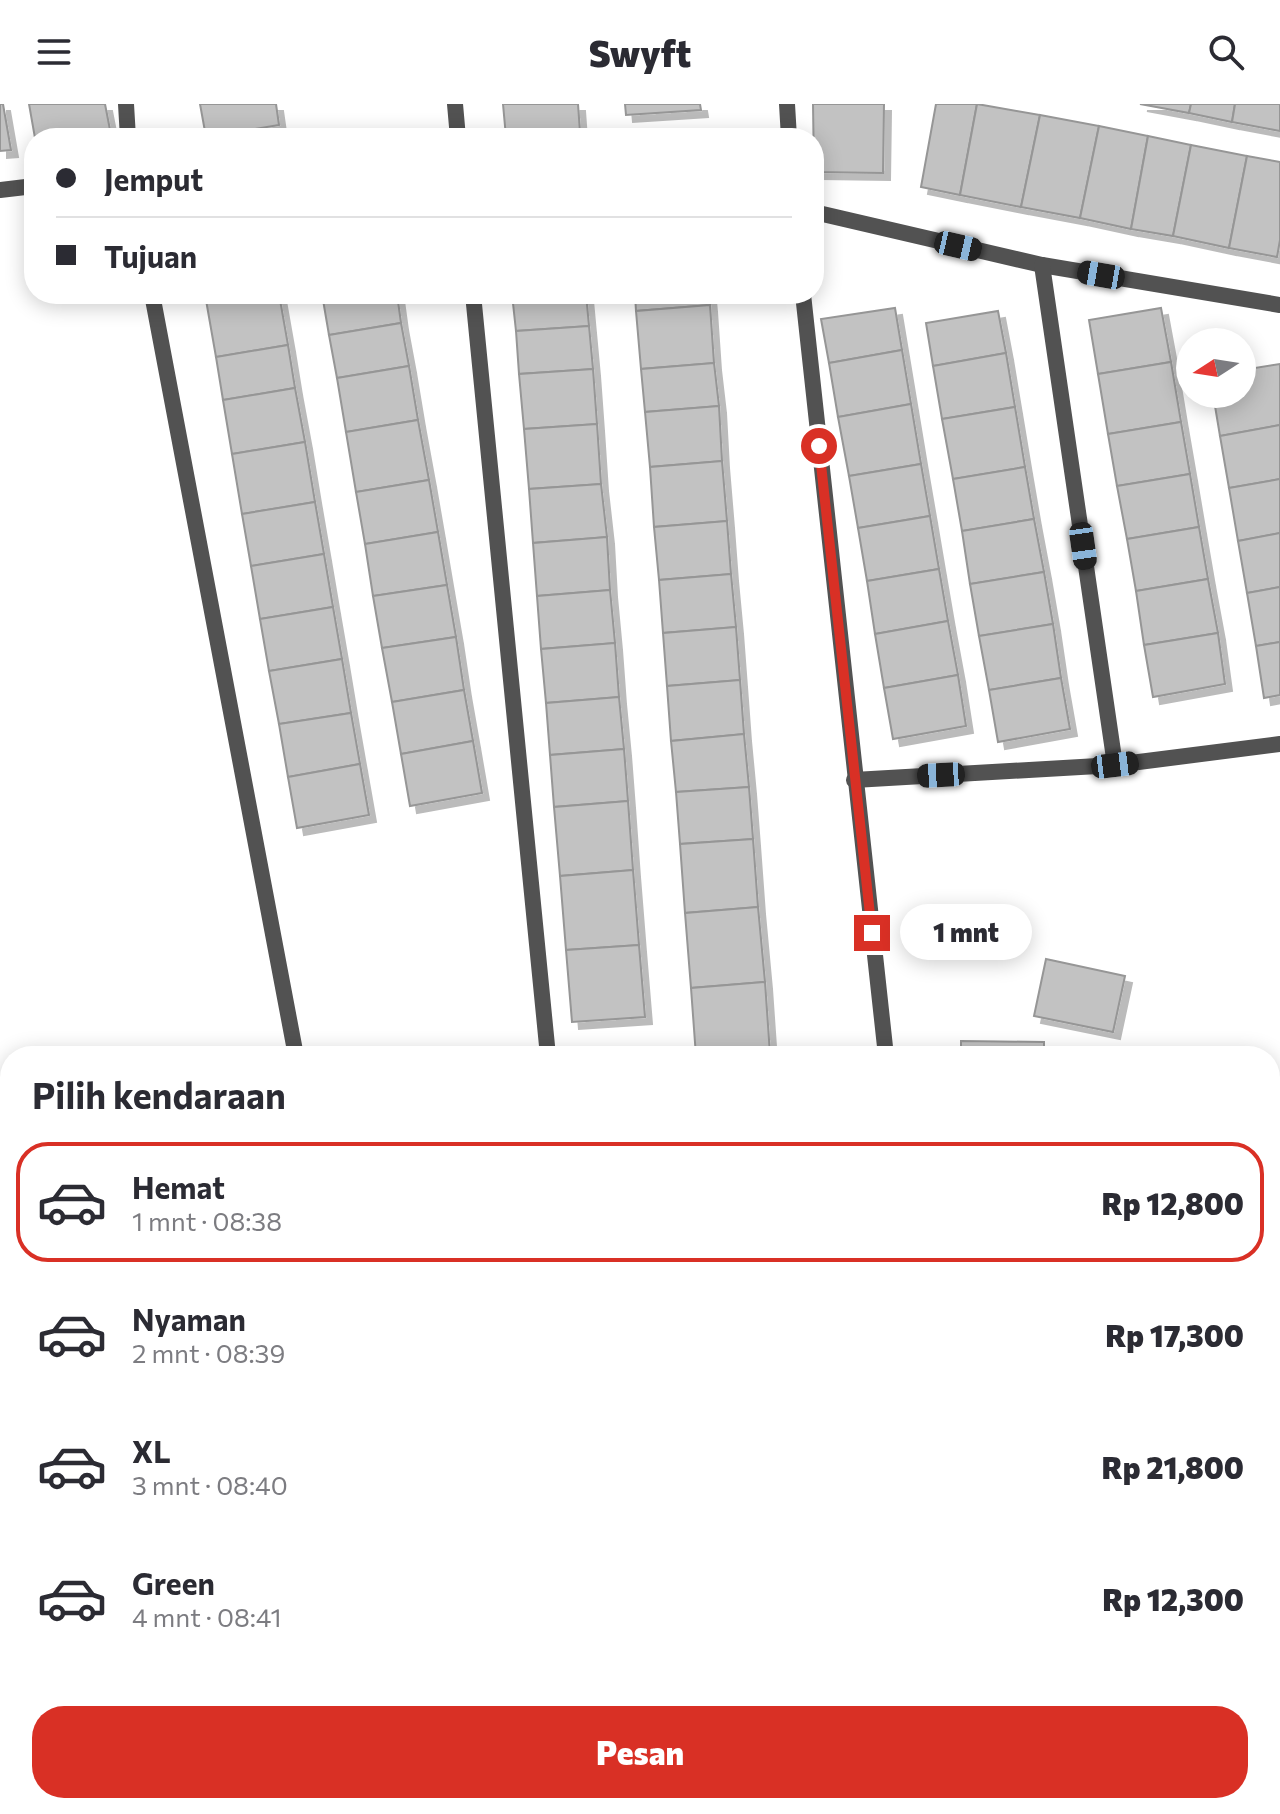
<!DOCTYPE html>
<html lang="id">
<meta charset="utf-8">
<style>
body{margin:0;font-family:Commissioner,sans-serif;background:#f7f7f7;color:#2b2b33;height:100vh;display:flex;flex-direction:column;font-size:30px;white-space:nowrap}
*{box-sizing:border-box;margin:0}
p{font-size:26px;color:#7c7c81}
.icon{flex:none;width:44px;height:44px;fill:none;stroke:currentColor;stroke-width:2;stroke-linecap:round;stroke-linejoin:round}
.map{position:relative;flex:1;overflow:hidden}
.panel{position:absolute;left:0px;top:942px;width:1280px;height:768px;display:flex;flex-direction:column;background:#fff;border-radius:32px 32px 0 0;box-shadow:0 4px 20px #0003}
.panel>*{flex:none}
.guide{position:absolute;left:24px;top:24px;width:800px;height:176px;border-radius:32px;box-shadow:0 4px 20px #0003;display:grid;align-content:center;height:176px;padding:0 32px;background:#fff}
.needle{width:52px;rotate:258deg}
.fabs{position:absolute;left:1176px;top:224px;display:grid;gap:16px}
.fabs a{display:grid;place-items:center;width:80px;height:80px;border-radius:50%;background:#fff;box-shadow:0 4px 20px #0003;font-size:40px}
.end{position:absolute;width:36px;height:36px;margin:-18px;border:10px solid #d93025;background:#fff;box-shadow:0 0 0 4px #fff}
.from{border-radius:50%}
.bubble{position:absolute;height:56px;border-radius:28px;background:#fff;box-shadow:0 4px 20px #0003;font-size:26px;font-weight:800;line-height:56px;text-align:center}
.car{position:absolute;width:24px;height:48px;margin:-24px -12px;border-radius:10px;box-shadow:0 0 6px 2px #0007;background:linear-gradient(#222 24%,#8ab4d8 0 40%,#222 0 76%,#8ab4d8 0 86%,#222 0)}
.guide b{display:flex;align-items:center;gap:28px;height:76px;font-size:30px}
.guide b+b{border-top:2px solid #e1e1e2}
.guide i{width:20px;height:20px;background:#2b2b33}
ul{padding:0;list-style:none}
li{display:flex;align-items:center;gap:24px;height:120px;margin:0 16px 12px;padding:0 16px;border:4px solid transparent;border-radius:32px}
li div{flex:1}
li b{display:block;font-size:30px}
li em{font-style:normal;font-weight:800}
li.active{border-color:#d93025}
li>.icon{width:72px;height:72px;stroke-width:1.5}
h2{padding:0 32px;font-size:36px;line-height:96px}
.action{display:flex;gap:16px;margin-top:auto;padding:16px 32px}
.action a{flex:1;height:92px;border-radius:32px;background:#d93025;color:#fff;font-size:32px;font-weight:800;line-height:92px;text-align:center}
header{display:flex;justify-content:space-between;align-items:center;height:104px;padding:0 32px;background:#fff;font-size:36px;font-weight:800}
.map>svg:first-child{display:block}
.building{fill:#c2c2c2;stroke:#969696;stroke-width:2;filter:url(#shadow)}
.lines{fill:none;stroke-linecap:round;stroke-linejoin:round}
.minor{stroke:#525252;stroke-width:16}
.route{stroke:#d93025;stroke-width:10}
</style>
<header><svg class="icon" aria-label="menu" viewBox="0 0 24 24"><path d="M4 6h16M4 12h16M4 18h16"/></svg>Swyft<svg class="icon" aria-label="search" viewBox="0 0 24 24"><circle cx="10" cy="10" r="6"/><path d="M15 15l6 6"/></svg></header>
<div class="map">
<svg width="1280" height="1710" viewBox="0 0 1280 1710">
<defs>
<filter id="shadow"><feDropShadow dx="7" dy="7" stdDeviation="0" flood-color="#0004"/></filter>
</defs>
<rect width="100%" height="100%" fill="#fff"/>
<g class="building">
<polygon points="0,0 3,0 11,46 0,47"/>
<polygon points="29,0 105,0 111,31 95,34 35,34"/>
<polygon points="200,0 276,0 279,21 206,33"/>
<polygon points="503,0 578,0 580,28 506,33"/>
<polygon points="625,0 700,0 701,6 626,11"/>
<polygon points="813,0 884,0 883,69 814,68"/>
<polygon points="936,0 977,0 960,91 921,83"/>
<polygon points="977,0 1040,11 1021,103 960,91"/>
<polygon points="1140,0 1191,0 1189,9"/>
<polygon points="1191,0 1235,0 1232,18 1189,9"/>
<polygon points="1235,0 1280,0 1280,27 1232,18"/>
<polygon points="1040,11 1099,22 1080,114 1021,103"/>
<polygon points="1099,22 1148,32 1131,125 1080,114"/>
<polygon points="1148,32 1191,41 1173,132 1131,125"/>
<polygon points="1191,41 1247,52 1229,144 1173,132"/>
<polygon points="1247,52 1280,58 1280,136 1277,153 1229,144"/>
<polygon points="204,190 242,190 206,196"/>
<polygon points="242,190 279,190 288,241 216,253 206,196"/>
<polygon points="322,190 397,190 401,219 329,231"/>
<polygon points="512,190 586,190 589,222 516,227"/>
<polygon points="635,190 709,190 710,201 636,207"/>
<polygon points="710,201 714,259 641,265 636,207"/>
<polygon points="895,204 902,246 829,259 821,215"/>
<polygon points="1161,204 1171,258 1098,270 1089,216"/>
<polygon points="998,207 1006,249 933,262 926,219"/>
<polygon points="401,219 409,262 337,274 329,231"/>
<polygon points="589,222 593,265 519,270 516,227"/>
<polygon points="288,241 295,284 223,296 216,253"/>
<polygon points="902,246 911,300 838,313 829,259"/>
<polygon points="1006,249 1015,303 942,315 933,262"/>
<polygon points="1171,258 1181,318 1108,330 1098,270"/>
<polygon points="714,259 719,302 645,308 641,265"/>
<polygon points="1280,260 1280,321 1220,332 1213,290 1242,290 1242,266"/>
<polygon points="409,262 418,316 346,328 337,274"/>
<polygon points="593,265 597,320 524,325 519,270"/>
<polygon points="295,284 305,338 232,350 223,296"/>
<polygon points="911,300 921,360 849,372 838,313"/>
<polygon points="719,302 722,357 650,363 645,308"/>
<polygon points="1015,303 1025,363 953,375 942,315"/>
<polygon points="418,316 429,376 356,388 346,328"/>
<polygon points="1181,318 1190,370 1117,382 1108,330"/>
<polygon points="597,320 601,380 529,385 524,325"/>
<polygon points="1280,321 1280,375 1229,384 1220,332"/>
<polygon points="305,338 315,398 242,410 232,350"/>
<polygon points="722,357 727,417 654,423 650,363"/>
<polygon points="921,360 930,412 858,424 849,372"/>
<polygon points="1025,363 1034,415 962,427 953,375"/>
<polygon points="1190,370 1199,423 1127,435 1117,382"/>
<polygon points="1280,375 1280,429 1238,437 1229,384"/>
<polygon points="429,376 438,428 365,440 356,388"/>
<polygon points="601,380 607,433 533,439 529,385"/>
<polygon points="315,398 324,450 251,462 242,410"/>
<polygon points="930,412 939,465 867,477 858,424"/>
<polygon points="1034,415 1044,468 970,480 962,427"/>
<polygon points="727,417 731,470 659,476 654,423"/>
<polygon points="1199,423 1208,475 1136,487 1127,435"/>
<polygon points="438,428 447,481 373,492 365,440"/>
<polygon points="1280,429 1280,483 1247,489 1238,437"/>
<polygon points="607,433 610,486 537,492 533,439"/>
<polygon points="324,450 333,503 260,515 251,462"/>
<polygon points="939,465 948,517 875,530 867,477"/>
<polygon points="1044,468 1053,520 979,532 970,480"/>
<polygon points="731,470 736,523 663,529 659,476"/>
<polygon points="1208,475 1218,529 1144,541 1136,487"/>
<polygon points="447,481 456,533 382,544 373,492"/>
<polygon points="1280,483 1280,538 1256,542 1247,489"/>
<polygon points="610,486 615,539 541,545 537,492"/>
<polygon points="333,503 342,555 269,567 260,515"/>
<polygon points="948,517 958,571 884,584 875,530"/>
<polygon points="1053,520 1061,574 989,586 979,532"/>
<polygon points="736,523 740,576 667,582 663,529"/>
<polygon points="1218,529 1225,580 1153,593 1144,541"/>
<polygon points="456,533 464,586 392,598 382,544"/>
<polygon points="1280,538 1280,591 1264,594 1256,542"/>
<polygon points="615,539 619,593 546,599 541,545"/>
<polygon points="342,555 351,609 279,620 269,567"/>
<polygon points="958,571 966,622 893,635 884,584"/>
<polygon points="1061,574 1070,625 998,638 989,586"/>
<polygon points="740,576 744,630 671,637 667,582"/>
<polygon points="464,586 473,637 401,650 392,598"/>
<polygon points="619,593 624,645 550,651 546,599"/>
<polygon points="351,609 360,660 288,673 279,620"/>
<polygon points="744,630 749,683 676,688 671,637"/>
<polygon points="473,637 482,689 410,702 401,650"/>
<polygon points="624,645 628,697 554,703 550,651"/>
<polygon points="360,660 369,711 297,724 288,673"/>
<polygon points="749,683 753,735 680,740 676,688"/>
<polygon points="628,697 633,766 560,772 554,703"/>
<polygon points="753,735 758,803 685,809 680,740"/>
<polygon points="633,766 639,841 566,846 560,772"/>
<polygon points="758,803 765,878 691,884 685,809"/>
<polygon points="639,841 645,913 572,918 566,846"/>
<polygon points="1046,855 1125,872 1113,928 1034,912"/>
<polygon points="765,878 770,950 696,952 691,884"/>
<polygon points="961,937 1044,938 1044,952 961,952"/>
<polygon points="1280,1246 1280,1314 1270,1315 1270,1247"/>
<polygon points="1280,1699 1280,1710 1254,1710 1253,1706"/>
<polygon points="993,1702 994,1710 935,1710"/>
<polygon points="706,1705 707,1710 670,1710"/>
</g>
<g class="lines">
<g class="minor">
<polyline points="126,0 128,34"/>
<polyline points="455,0 458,34"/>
<polyline points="787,0 789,34"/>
<polyline points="0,86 34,82"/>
<polyline points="814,108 1042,161 1280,201"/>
<polyline points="1042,161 1115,661"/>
<polyline points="152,190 296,952"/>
<polyline points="473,190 548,952"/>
<polyline points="803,190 886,952"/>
<polyline points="854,676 1115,661 1280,640"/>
<polyline points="1270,1615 1280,1615"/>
<polyline points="292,1700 295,1710"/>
<polyline points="1164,1710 1165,1700"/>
</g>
</g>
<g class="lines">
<polyline class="route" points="819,342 872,829"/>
</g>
</svg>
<div class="fabs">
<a><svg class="needle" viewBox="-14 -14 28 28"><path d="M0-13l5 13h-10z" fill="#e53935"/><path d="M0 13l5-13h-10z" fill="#7c7c81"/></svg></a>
</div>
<i class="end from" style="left:819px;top:342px"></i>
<i class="end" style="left:872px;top:829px"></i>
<div class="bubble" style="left:900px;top:800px;width:132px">1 mnt</div>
<i class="car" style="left:958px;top:142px;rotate:103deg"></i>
<i class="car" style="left:1101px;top:171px;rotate:280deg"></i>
<i class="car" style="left:1083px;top:442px;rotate:172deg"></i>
<i class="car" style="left:1115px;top:661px;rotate:83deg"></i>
<i class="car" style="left:941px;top:671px;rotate:267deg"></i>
<div class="guide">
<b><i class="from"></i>Jemput</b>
<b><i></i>Tujuan</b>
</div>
<section class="panel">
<h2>Pilih kendaraan</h2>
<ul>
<li class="active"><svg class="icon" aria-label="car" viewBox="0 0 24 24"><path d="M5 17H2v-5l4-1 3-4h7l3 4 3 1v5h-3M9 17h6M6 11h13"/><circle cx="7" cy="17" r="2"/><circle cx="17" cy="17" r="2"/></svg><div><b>Hemat</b><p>1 mnt · 08:38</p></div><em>Rp 12,800</em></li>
<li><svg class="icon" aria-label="car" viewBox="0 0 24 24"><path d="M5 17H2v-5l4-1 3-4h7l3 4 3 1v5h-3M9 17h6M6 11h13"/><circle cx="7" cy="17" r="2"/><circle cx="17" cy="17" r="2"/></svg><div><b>Nyaman</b><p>2 mnt · 08:39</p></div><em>Rp 17,300</em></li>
<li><svg class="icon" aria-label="car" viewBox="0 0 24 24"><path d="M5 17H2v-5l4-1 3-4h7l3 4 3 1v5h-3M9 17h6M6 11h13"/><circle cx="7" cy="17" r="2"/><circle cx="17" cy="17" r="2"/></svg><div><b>XL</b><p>3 mnt · 08:40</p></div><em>Rp 21,800</em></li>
<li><svg class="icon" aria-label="car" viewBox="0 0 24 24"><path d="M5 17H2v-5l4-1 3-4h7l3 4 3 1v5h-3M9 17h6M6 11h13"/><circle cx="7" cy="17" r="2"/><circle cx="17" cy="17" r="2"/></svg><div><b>Green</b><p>4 mnt · 08:41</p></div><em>Rp 12,300</em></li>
</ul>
<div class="action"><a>Pesan</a></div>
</section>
</div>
